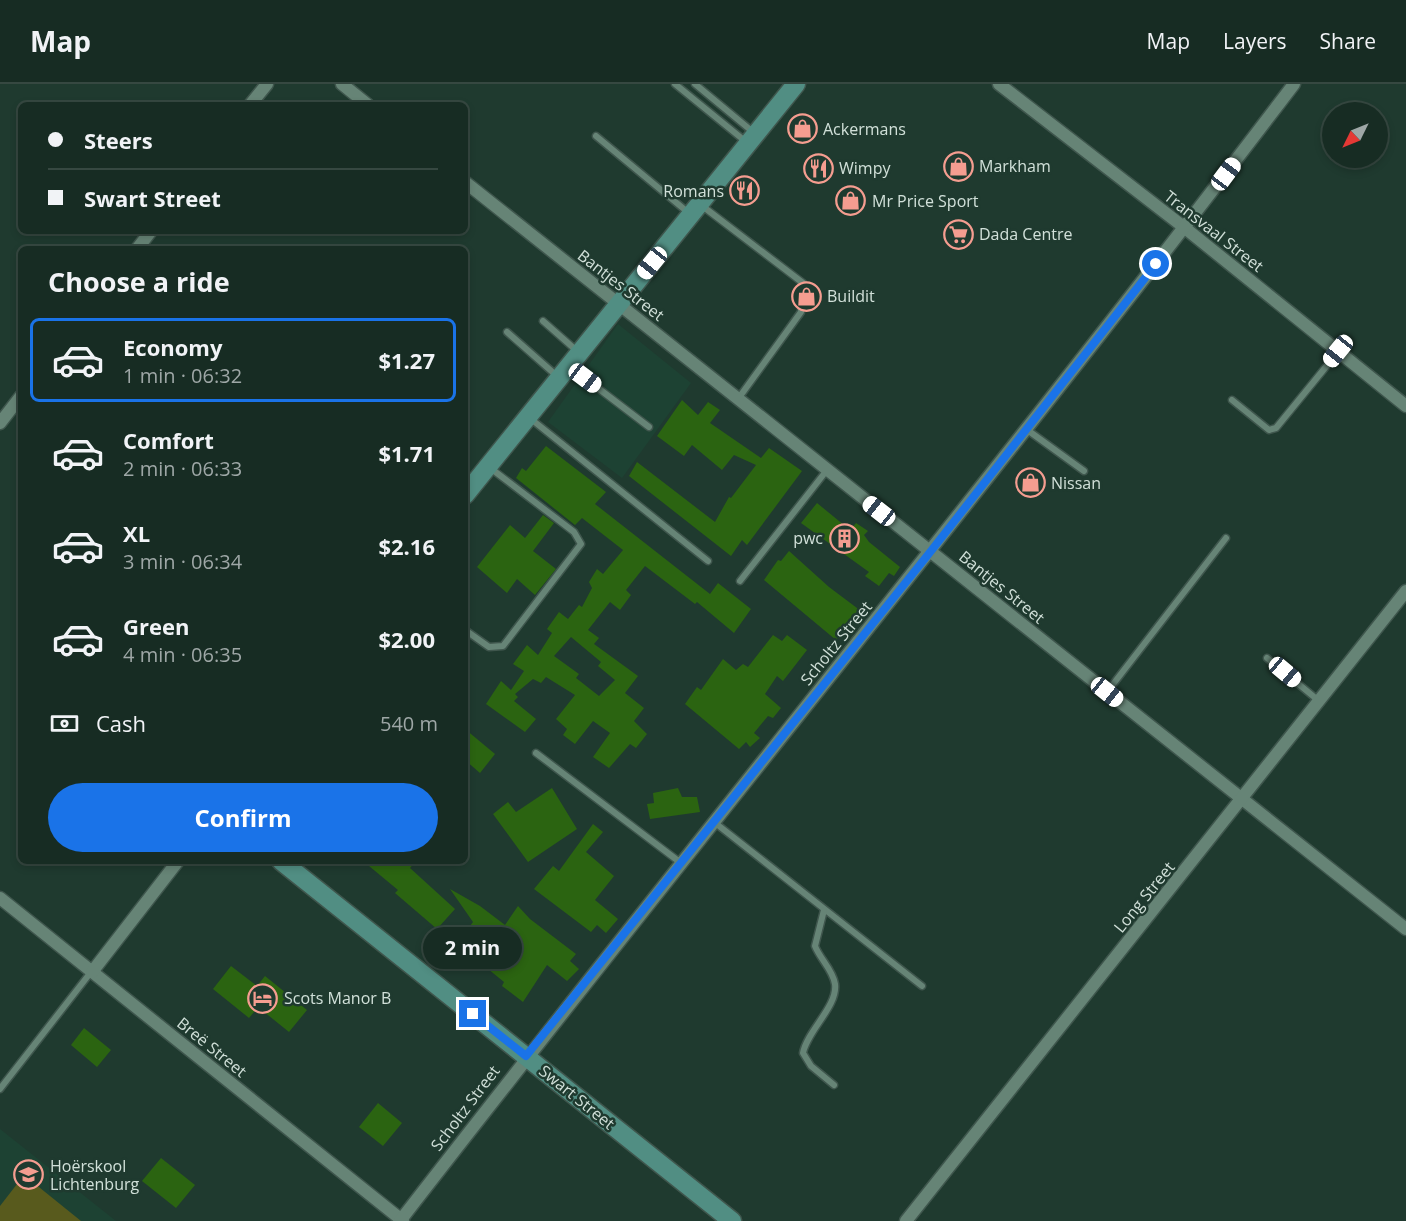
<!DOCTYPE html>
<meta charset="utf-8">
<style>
body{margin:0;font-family:"Open Sans",sans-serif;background:#243830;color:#f1f3f6;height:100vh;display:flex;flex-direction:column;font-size:22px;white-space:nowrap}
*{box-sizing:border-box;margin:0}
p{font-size:20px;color:#9ea7a6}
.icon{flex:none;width:33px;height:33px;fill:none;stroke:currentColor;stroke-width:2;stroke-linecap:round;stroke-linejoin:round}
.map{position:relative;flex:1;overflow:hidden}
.drawer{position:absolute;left:18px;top:162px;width:450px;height:618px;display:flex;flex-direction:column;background:#172c23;border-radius:9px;box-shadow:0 3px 9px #0003,0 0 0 2px #364841}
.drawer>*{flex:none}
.guide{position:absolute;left:18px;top:18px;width:450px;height:132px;border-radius:9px;box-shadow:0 3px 9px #0003,0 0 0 2px #364841;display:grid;align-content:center;height:132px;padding:0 30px;background:#172c23}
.needle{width:39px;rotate:227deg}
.buttons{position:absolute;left:1322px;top:18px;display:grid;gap:12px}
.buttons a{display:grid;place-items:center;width:66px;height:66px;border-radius:50%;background:#172c23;box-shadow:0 3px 9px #0003,0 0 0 2px #364841;font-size:30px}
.end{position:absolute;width:27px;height:27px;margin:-14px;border:8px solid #1a73e8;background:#fff;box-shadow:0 0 0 3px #fff}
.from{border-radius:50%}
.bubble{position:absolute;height:42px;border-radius:21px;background:#172c23;box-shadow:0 3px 9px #0003,0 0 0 2px #364841;font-size:20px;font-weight:700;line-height:42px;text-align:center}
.car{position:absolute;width:18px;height:36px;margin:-18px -9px;border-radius:8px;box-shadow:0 0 4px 2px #0007;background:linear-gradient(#fff 24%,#345 0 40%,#fff 0 76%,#345 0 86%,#fff 0)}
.guide b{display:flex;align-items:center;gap:21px;height:57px;font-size:22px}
.guide b+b{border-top:2px solid #364841}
.guide i{width:15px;height:15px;background:#f1f3f6}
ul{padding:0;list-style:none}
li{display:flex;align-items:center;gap:18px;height:84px;margin:0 12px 9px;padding:0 18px;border:3px solid transparent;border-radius:9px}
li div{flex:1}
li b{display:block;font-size:22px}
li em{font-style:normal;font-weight:700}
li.active{border-color:#1a73e8}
li>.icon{width:54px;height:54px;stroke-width:1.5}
h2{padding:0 30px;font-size:27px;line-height:72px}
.pay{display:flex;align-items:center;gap:15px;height:66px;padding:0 30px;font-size:22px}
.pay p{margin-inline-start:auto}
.primary-button{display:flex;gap:12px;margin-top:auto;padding:12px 30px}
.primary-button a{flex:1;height:69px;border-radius:36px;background:#1a73e8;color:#fff;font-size:24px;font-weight:700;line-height:69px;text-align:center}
header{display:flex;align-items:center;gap:36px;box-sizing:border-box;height:84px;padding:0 30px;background:#172c23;border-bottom:2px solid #364841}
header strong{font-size:28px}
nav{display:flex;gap:33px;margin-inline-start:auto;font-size:21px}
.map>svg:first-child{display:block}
.built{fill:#1d4233}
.grass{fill:#585a1d}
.building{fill:#2b6411;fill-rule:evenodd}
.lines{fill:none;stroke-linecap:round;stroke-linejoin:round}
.lane-casing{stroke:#3f564d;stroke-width:9}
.street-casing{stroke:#3f564d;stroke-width:15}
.secondary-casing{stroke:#3f564d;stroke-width:21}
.lane{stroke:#668476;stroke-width:6}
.street{stroke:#668476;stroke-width:12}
.secondary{stroke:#518e83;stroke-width:18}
.route{stroke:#1a73e8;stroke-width:8}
.labels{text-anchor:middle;stroke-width:5;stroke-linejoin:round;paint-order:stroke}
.poi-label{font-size:16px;fill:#d1e0d9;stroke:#1f3a2f;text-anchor:start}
.street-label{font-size:16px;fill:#d1e0d9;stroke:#1f3a2f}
</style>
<header>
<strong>Map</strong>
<nav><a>Map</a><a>Layers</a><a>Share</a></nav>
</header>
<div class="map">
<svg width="1406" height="1137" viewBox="0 0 1406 1137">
<rect width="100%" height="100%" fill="#1f3a2f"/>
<g class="built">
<polygon points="618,240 691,299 622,394 548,338"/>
<polygon points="0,1045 116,1137 0,1137"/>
</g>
<polygon class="grass" points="24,1091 81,1137 0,1137 0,1122"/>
<g class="building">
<polygon points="682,316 698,331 708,318 720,326 710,339 761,374 769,364 802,387 747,461 742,456 731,472 629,392 637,378 715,438 729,413 731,414 756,381 734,371 722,386 692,361 684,372 657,352"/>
<path d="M 546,362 L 606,408 L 595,420 L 710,510 L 718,499 L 751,525 L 734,549 L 697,518 L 695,520 L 645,482 L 626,506 L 631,511 L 620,526 L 610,518 L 588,546 L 599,554 L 594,560 L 638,592 L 625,609 L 644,624 L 634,637 L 647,650 L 636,664 L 630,660 L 609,684 L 593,673 L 610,649 L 593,637 L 575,660 L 563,651 L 567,645 L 556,635 L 575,611 L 546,593 L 541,599 L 533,595 L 515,610 L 518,613 L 514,617 L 536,635 L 525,648 L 486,620 L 501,597 L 511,606 L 524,587 L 513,580 L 527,561 L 538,571 L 552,549 L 547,545 L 559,528 L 568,535 L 579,521 L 582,523 L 592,504 L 589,498 L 597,485 L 603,490 L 623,466 L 582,434 L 575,441 L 516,394 L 522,384 L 526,387 ZM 571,553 L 601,578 L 598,582 L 615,596 L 599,612 L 576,594 L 579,590 L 554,572 Z"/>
<polygon points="817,419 850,446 856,439 868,447 864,451 869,458 900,483 894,492 889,489 879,502 865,492 869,488 801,439"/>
<polygon points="543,431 554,439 533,467 556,485 535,511 517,495 507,509 477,483 510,441 525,454"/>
<polygon points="789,467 829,503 861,527 836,556 764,496 778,476 781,477"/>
<polygon points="773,551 782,557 787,551 807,566 783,597 777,592 765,610 781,624 773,634 768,632 754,649 760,654 750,663 746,658 739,665 685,620 697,603 701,606 723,575 736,586 743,580 748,583"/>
<polygon points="465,645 495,670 480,689 465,676"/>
<polygon points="552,704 577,745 528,778 493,730 508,718 516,728"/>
<polygon points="678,704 682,713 697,713 700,728 650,735 647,720 654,719 653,709"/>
<polygon points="593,740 603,748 586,768 614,792 595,816 618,835 606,849 597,841 591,848 534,805 553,782 559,787"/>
<polygon points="363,777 416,777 410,784 455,825 437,845 395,809 398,806"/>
<polygon points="450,805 480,822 505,841 518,822 530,835 576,870 570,877 579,885 567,897 547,881 523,918 502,902 504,898 477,876 484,867 464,850 473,838"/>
<polygon points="231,882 257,902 265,892 307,926 289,948 258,923 249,934 213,905"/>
<polygon points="84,944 111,966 97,983 71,961"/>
<polygon points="378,1019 402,1039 383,1062 359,1043"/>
<polygon points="161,1074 195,1101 176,1124 142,1097"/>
</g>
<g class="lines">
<defs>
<g id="lane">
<polyline points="675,0 745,57"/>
<polyline points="695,0 753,48"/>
<polyline points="596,52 690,130"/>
<polyline points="701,121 803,199 801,228 738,315"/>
<polyline points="543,237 577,267"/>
<polyline points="507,248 557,292"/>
<polyline points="569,282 649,343"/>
<polyline points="1232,316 1269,346 1276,344 1338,268"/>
<polyline points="531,335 708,477"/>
<polyline points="1026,345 1084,387"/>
<polyline points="740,497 827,386"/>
<polyline points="465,546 489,563 503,562 581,460 574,448 489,383"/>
<polyline points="1267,574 1319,617"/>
<polyline points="1107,608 1226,454"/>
<polyline points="536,669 681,779"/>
<polyline points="714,738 922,902"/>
<path d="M 824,826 L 815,862 C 820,875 833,886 835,900 C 838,922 807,947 803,969 L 811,982 L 834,1001"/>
<polyline points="0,1005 91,888"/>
</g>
<g id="street">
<polyline points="342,0 368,21"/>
<polyline points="999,0 1185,144 1406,322"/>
<polyline points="250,21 267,0"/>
<polyline points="465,98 1406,845"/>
<polyline points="137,165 151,147"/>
<polyline points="0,339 21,312"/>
<polyline points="0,814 403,1137"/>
<polyline points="92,888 178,777"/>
<path d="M 400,1137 C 695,756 1002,384 1294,0"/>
<polyline points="906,1137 1406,507"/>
</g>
<g id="secondary">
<polyline points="465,411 796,0"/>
<polyline points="281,777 732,1137"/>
</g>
</defs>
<use href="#lane" class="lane-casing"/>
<use href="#street" class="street-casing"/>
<use href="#secondary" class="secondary-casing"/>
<use href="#lane" class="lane"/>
<use href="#street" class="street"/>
<use href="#secondary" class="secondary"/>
</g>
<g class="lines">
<polyline class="route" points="473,930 526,972 931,467 1156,180"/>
</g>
<defs>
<symbol id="shop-ring" viewBox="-11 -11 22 22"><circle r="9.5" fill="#1f3a2f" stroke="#f59d90" stroke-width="1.5"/><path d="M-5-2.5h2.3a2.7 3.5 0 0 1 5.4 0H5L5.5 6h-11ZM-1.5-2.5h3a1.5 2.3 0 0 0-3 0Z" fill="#f59d90"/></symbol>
<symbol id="restaurant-ring" viewBox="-11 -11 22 22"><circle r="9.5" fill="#1f3a2f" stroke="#f59d90" stroke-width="1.5"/><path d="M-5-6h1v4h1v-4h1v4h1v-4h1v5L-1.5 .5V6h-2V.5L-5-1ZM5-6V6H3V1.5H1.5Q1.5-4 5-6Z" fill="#f59d90"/></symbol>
<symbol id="supermarket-ring" viewBox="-11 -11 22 22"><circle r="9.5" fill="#1f3a2f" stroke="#f59d90" stroke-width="1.5"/><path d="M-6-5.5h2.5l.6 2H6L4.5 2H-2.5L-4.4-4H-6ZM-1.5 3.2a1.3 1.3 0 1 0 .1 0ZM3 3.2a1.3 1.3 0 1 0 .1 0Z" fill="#f59d90"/></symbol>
<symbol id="building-ring" viewBox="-11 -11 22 22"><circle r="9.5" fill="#1f3a2f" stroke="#f59d90" stroke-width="1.5"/><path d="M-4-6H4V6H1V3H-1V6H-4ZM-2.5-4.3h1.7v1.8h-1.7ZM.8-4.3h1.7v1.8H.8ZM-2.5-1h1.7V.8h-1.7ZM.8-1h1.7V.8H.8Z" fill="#f59d90"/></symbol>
<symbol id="hotel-ring" viewBox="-11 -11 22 22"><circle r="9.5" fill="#1f3a2f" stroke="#f59d90" stroke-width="1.5"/><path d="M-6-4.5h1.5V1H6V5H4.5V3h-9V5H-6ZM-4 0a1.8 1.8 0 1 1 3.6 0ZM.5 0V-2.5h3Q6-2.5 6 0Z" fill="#f59d90"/></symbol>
<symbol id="school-ring" viewBox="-11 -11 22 22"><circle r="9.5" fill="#1f3a2f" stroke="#f59d90" stroke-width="1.5"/><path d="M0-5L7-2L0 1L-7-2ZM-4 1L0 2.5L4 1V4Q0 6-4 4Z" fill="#f59d90"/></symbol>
</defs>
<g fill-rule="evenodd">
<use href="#shop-ring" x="786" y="28" width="33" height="33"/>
<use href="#shop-ring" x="942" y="66" width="33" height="33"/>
<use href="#restaurant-ring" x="802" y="68" width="33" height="33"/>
<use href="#restaurant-ring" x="728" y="90" width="33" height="33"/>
<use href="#shop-ring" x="834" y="100" width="33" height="33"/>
<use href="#supermarket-ring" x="942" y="134" width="33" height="33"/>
<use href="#shop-ring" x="790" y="196" width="33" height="33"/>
<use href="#shop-ring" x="1014" y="382" width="33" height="33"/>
<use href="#building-ring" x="828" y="438" width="33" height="33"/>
<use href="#hotel-ring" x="246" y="898" width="33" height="33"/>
<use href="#school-ring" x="12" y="1074" width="33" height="33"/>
</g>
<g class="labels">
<g class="poi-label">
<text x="823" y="51">Ackermans</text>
<text x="979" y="88">Markham</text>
<text x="839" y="90">Wimpy</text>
<text x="724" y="113" text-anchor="end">Romans</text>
<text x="872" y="123">Mr Price Sport</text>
<text x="979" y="156">Dada Centre</text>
<text x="827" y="218">Buildit</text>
<text x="1051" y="405">Nissan</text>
<text x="823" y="460" text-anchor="end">pwc</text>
<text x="284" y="920">Scots Manor B</text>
<text x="50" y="1088">Hoërskool<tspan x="50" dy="18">Lichtenburg</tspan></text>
</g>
<g class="street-label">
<text transform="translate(1214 147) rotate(38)" y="6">Transvaal Street</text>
<text transform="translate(621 201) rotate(38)" y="6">Bantjes Street</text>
<text transform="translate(1002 503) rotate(39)" y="6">Bantjes Street</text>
<text transform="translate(836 559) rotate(-51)" y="6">Scholtz Street</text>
<text transform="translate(1144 813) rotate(-51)" y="6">Long Street</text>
<text transform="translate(212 963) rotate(39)" y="6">Breë Street</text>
<text transform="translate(577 1013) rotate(39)" y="6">Swart Street</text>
<text transform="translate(465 1024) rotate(-53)" y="6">Scholtz Street</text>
</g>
</g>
</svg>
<div class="buttons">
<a><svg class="needle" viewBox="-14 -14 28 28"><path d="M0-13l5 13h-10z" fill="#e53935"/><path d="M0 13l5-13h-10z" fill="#9ea7a6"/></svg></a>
</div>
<i class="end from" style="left:1156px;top:180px"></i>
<i class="end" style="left:473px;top:930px"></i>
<div class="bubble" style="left:423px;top:843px;width:99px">2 min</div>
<i class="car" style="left:1226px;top:90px;rotate:37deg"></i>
<i class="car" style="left:652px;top:179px;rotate:219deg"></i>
<i class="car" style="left:1338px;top:267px;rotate:219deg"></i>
<i class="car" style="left:585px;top:294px;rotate:127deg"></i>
<i class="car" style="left:879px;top:427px;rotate:308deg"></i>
<i class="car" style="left:1285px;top:588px;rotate:130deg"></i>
<i class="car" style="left:1107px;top:608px;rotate:129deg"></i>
<div class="guide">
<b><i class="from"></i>Steers</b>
<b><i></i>Swart Street</b>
</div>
<section class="drawer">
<h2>Choose a ride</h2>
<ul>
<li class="active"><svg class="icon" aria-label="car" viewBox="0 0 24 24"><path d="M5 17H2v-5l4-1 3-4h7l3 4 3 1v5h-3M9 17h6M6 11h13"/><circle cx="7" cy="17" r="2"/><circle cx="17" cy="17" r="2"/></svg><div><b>Economy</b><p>1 min · 06:32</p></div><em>$1.27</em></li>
<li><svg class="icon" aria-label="car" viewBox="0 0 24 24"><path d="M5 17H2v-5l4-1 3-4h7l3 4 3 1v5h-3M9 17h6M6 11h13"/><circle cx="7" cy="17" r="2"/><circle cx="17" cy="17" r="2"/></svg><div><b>Comfort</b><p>2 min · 06:33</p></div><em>$1.71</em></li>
<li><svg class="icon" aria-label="car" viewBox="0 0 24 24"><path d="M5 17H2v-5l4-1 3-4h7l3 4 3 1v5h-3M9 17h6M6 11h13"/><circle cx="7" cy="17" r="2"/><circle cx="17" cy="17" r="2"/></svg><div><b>XL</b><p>3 min · 06:34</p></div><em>$2.16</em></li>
<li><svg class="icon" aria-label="car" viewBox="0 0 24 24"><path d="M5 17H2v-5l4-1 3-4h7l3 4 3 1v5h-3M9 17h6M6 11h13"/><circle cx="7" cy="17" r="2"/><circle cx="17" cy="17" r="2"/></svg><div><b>Green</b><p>4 min · 06:35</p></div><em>$2.00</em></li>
</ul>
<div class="pay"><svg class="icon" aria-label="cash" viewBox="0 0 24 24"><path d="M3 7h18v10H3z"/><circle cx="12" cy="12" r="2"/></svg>Cash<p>540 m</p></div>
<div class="primary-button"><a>Confirm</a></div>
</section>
</div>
